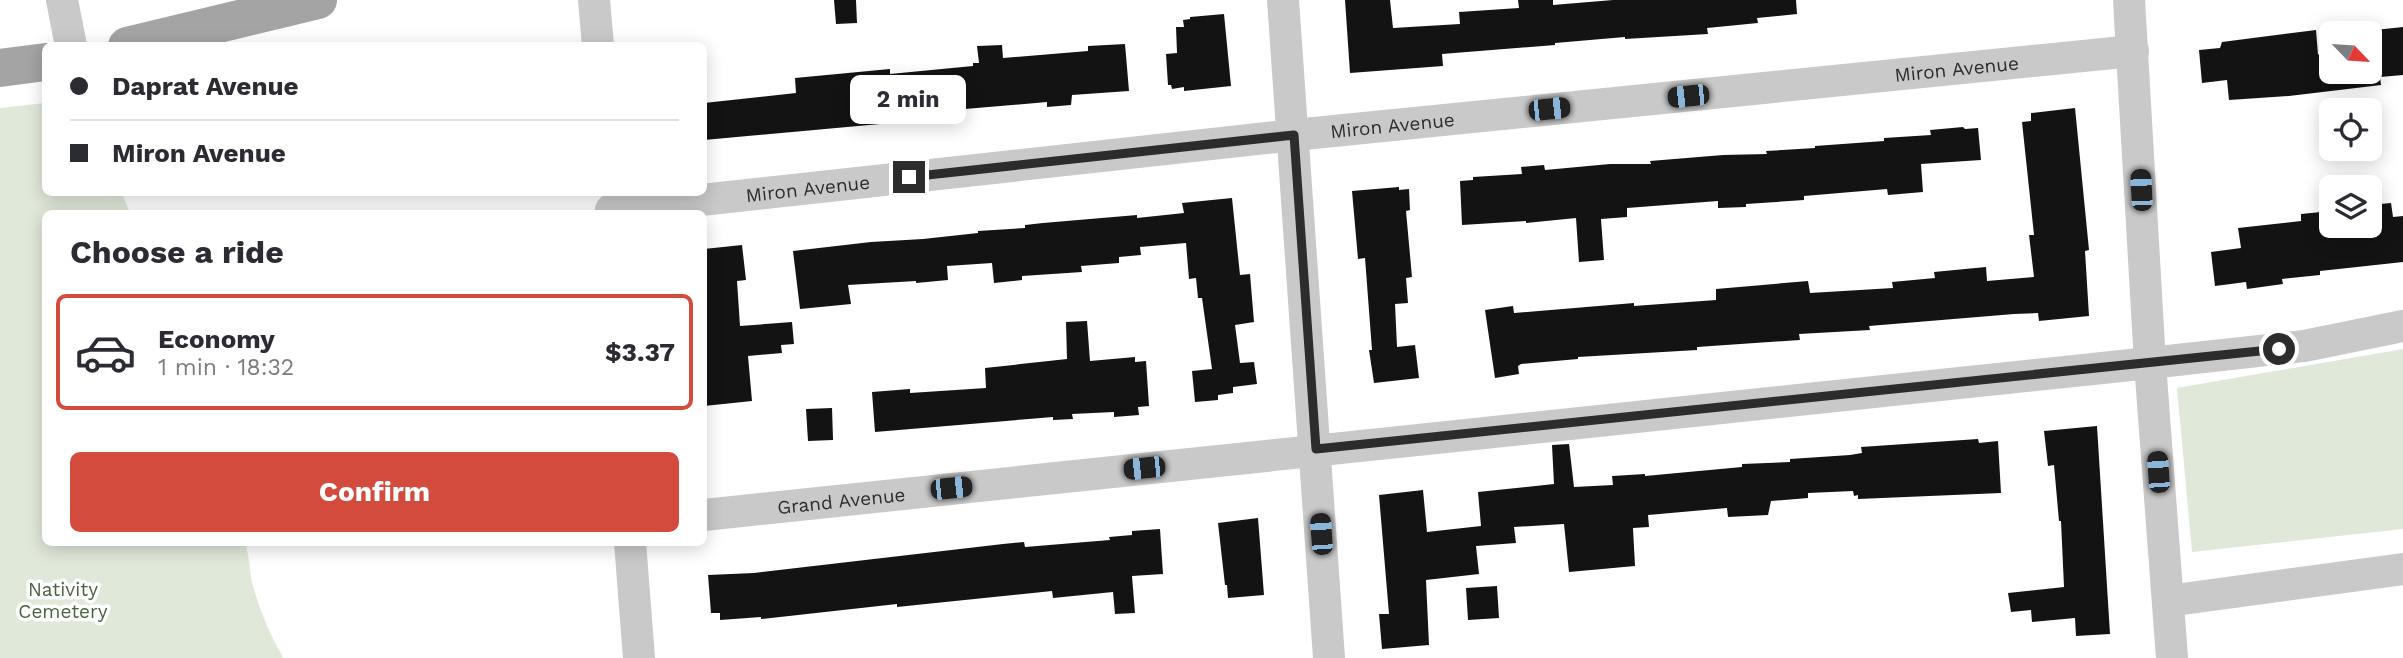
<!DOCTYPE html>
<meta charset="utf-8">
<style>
body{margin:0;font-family:"Work Sans",sans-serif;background:#f7f7f7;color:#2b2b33;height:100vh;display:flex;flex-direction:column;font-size:26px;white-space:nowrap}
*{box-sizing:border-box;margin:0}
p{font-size:23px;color:#7c7c81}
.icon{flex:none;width:38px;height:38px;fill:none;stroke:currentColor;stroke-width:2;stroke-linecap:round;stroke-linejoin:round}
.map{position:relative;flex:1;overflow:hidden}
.sheet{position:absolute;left:42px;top:210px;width:665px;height:336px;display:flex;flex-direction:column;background:#fff;border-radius:10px;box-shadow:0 4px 18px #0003}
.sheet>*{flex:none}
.guide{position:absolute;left:42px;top:42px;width:665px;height:154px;border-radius:10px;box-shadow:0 4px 18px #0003;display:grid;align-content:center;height:154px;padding:0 28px;background:#fff}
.needle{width:46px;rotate:115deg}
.fabs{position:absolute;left:2319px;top:21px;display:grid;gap:14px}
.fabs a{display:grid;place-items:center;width:63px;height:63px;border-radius:10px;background:#fff;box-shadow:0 4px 18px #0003;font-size:35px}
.end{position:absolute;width:32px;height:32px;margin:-16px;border:9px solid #2c2c2c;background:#fff;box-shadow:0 0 0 4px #fff}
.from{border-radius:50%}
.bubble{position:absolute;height:49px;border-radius:10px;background:#fff;box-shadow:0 4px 18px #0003;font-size:23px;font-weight:700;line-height:49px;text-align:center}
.car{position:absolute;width:21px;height:42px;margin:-21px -10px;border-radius:9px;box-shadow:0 0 5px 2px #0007;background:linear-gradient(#222 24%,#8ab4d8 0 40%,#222 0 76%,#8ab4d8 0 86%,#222 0)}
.guide b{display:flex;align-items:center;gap:24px;height:66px;font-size:26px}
.guide b+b{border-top:2px solid #e1e1e2}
.guide i{width:18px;height:18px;background:#2b2b33}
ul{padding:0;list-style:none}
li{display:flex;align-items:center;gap:21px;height:116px;margin:0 14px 10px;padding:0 14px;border:4px solid transparent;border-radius:10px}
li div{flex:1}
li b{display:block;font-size:26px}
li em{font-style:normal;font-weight:700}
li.on{border-color:#d34b3d}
li>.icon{width:63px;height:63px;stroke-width:1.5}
h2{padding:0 28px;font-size:32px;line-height:84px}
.button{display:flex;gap:14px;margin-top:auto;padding:14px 28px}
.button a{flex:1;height:80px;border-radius:10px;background:#d34b3d;color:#fff;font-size:28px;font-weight:700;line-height:80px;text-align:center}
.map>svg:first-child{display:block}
.green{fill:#e0e8da}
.building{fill:#131313}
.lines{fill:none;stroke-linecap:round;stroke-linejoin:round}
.minor{stroke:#c9c9c9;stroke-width:32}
.major{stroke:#a4a4a4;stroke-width:38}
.route{stroke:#2c2c2c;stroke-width:9}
.labels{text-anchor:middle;stroke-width:7;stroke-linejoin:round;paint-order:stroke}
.street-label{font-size:19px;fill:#2c2c2c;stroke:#fff}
.park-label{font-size:19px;fill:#49633e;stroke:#fff}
</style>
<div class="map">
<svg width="2403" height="658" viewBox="0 0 2403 658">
<rect width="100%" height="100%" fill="#fff"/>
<g class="green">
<path d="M 45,103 L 46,192 L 122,193 L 130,213 L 46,214 L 46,542 L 245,543 C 250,557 249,572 253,586 C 260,611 270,635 283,657 L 282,658 L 0,658 L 0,108 Z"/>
<polygon points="2403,349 2403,529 2192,552 2177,388"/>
</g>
<g class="building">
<polygon points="834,0 856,0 857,23 836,24"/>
<polygon points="1345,0 1390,0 1393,28 1460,24 1459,12 1519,8 1518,0 1553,0 1553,5 1613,0 1796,0 1797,14 1757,18 1758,23 1707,28 1708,34 1625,39 1625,37 1555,43 1555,45 1442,54 1443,66 1350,73"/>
<polygon points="1224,14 1231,86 1184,91 1184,87 1172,89 1171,85 1168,85 1166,54 1177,53 1176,27 1184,27 1183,20 1190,19 1190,17"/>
<polygon points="2375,26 2375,30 2403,27 2403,75 2380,77 2381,85 2289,96 2229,100 2227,80 2202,83 2199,50 2220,48 2222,42 2316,30 2318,55 2331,42 2331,72 2370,72 2370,33 2340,33 2344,29"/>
<polygon points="1125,44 1129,91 1072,95 1071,105 1047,107 1047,102 953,110 880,120 880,124 704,140 704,103 796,93 795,78 890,69 890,74 973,66 973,63 979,63 977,46 1002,45 1003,58 1088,51 1088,46"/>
<polygon points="2075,108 2089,250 2085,251 2089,316 2039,321 2038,313 2014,314 1869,326 1870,330 1799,334 1800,340 1697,347 1697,350 1578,357 1578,359 1521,364 1518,366 1519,374 1495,378 1485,310 1513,306 1514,313 1634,303 1634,306 1716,300 1716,289 1808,281 1810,293 1893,288 1892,282 1935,278 1934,272 1986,267 1987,281 2034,277 2029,235 2034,235 2022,122 2031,121 2031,113"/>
<polygon points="1963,127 1965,129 1978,128 1981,160 1921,164 1923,192 1888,195 1887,189 1804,196 1804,200 1746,204 1746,207 1718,208 1718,201 1627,208 1627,217 1601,219 1604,260 1579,262 1576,218 1526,223 1526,221 1462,225 1460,181 1473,180 1473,177 1522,174 1521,167 1544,165 1545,170 1610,164 1651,164 1650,161 1723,155 1767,154 1766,151 1815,148 1815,146 1884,141 1884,138 1931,135 1930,130"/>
<polygon points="1399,187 1399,190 1409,189 1410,210 1406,211 1412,277 1406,278 1408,303 1395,304 1397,347 1415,345 1419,378 1374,383 1369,350 1372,350 1365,258 1358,259 1352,191"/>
<polygon points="1232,198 1240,275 1250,274 1254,322 1235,325 1240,363 1254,362 1257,384 1233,387 1233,393 1218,395 1218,400 1195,402 1192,371 1212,369 1202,298 1198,298 1196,278 1189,279 1186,243 1140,247 1141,255 1119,257 1119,263 1081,266 1082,272 1022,276 1022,280 994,283 992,263 947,266 948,280 916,283 916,281 848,285 851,304 800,309 793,251 871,242 923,239 978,233 978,231 1025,228 1025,225 1043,223 1137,215 1137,218 1184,213 1182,203"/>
<polygon points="2391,203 2393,217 2403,216 2403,262 2320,271 2320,275 2282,279 2283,284 2247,289 2246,282 2215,286 2211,252 2241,248 2238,228 2301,221 2301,214 2331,211 2331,226 2370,226 2370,205"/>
<polygon points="742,245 746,280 737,281 740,326 792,322 794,344 781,345 782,353 748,356 752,401 704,406 704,249"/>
<polygon points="1087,321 1090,361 1135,357 1135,362 1146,361 1149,406 1138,407 1139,415 1114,417 1114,412 1072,414 1073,419 1053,420 1053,417 875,432 872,392 910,389 910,393 986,388 985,368 1067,359 1066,322"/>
<polygon points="832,408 833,440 808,441 806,409"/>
<polygon points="2097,426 2110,634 2076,636 2075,618 2032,622 2031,610 2011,612 2008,593 2064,587 2061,521 2059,521 2054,465 2048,466 2044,431"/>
<polygon points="1978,439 1979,443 1998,441 2001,493 1858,499 1858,495 1854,496 1853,491 1808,493 1808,498 1771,501 1768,515 1728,517 1727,508 1648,515 1649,527 1633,528 1635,566 1569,572 1564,524 1514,527 1516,543 1476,546 1479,574 1426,580 1429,645 1382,649 1379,614 1389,614 1379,495 1423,490 1427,532 1481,526 1478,492 1554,484 1552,445 1569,444 1574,487 1613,485 1612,476 1645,474 1645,476 1742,467 1742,464 1790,462 1790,459 1850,455 1862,453 1861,447"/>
<polygon points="1258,518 1264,595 1228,598 1227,585 1225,585 1218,523"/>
<polygon points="1160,529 1163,574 1132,576 1135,613 1115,614 1113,592 1053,598 1052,591 897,607 897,604 761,619 761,617 720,620 720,613 711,613 708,575 754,573 1003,544 1024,542 1025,547 1110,540 1109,537 1132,535 1132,531"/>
<polygon points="1497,586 1499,618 1468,620 1466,588"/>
</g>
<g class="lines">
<g class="minor">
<polyline points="62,0 71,46"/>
<polyline points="594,0 598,46"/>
<polyline points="1283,0 1329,658"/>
<polyline points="2129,0 2150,363 2172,658"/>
<path id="s1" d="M 611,210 L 1294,135 L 2133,51"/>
<path id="s2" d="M 704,515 L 2150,363 L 2304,346 L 2403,326"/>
<polyline points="630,542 639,658"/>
<polyline points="2168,601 2403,569"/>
</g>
<g class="major">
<polyline points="127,46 318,0"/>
<polyline points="0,68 46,62"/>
</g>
</g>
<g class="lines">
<polyline class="route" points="909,177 1294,135 1316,449 2279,349"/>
</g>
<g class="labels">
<g class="street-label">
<text dy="7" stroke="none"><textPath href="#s1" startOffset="1353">Miron Avenue</textPath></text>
<text dy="7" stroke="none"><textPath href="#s1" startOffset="786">Miron Avenue</textPath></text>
<text dy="7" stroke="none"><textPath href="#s1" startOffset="198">Miron Avenue</textPath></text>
<text dy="7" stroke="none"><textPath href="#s2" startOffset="138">Grand Avenue</textPath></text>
</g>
<g class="park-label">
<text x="63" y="596">Nativity<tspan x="63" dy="22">Cemetery</tspan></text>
</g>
</g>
</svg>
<div class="fabs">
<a><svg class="needle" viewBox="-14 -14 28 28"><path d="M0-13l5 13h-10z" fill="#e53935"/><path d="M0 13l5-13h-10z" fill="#7c7c81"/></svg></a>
<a><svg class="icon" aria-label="locate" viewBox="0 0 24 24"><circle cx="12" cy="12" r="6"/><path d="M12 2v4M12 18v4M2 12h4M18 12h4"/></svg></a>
<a><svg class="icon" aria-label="layers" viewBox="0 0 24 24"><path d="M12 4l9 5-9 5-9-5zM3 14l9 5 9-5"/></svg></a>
</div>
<i class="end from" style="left:2279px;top:349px"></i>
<i class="end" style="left:909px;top:177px"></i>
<div class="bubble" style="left:850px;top:75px;width:116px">2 min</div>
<i class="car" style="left:1688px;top:96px;rotate:264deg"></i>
<i class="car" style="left:1549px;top:109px;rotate:84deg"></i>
<i class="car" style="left:2141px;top:190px;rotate:357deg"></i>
<i class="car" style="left:1144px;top:468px;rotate:264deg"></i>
<i class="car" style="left:2158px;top:472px;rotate:356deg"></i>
<i class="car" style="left:951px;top:488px;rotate:84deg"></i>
<i class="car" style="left:1321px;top:534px;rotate:356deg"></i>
<div class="guide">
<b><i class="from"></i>Daprat Avenue</b>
<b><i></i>Miron Avenue</b>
</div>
<section class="sheet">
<h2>Choose a ride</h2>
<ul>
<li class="on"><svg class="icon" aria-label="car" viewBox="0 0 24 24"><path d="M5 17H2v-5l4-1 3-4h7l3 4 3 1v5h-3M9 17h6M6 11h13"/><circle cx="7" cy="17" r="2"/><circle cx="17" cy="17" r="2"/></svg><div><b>Economy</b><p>1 min · 18:32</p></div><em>$3.37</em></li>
</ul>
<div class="button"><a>Confirm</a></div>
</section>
</div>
